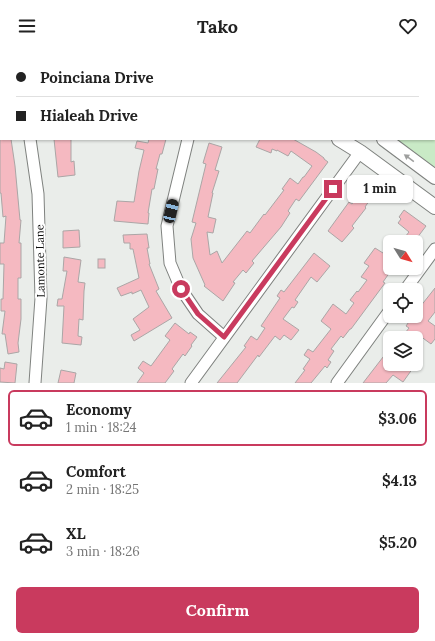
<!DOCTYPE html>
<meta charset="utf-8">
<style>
body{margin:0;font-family:Lora,serif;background:#f6f6f6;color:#222;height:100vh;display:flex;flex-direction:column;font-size:15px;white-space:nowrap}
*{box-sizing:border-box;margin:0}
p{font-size:13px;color:#767676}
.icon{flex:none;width:22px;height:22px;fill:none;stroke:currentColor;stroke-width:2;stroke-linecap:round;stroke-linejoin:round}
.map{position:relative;height:331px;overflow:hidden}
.drawer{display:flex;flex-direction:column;background:#fff;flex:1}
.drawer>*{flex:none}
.guide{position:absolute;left:0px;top:0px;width:435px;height:88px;box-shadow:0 1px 3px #0004;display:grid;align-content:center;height:88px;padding:0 16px;background:#fff}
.needle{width:26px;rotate:127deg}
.controls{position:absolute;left:383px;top:183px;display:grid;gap:8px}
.controls a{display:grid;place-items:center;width:40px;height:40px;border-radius:6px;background:#fff;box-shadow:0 1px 3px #0004;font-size:20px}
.end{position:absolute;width:18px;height:18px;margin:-9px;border:5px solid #c93a5e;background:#fff;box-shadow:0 0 0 2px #fff}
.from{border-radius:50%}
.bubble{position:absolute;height:28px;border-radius:6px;background:#fff;box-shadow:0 1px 3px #0004;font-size:13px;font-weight:800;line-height:28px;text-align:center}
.car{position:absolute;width:12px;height:24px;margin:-12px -6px;border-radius:5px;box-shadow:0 0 3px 1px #0007;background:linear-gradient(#222 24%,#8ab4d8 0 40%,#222 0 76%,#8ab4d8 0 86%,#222 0)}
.guide b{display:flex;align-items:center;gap:14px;height:38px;font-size:15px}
.guide b+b{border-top:1px solid #e0e0e0}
.guide i{width:10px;height:10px;background:#222}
ul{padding:7px 0 0;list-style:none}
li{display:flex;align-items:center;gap:12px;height:56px;margin:0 8px 6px;padding:0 8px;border:2px solid transparent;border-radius:6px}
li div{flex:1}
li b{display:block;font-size:15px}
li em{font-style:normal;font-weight:800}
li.current{border-color:#c93a5e}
li>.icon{width:36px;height:36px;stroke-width:1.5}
.primary-button{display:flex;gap:8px;margin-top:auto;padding:8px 16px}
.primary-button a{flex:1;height:46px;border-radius:6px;background:#c93a5e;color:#fff;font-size:16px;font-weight:800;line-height:46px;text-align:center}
header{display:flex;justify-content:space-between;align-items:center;height:52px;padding:0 16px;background:#fff;font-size:18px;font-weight:800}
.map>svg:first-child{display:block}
.green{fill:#c9eac6}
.building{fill:#f5b9c1;stroke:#aba6a6}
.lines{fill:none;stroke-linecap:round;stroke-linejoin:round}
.minor-casing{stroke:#7f827f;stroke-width:13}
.major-casing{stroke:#7f827f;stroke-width:16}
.minor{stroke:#fff;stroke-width:11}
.major{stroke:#fff;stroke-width:14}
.oneway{fill:#9e9f9e}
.route{stroke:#c93a5e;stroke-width:5}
.labels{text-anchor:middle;stroke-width:4;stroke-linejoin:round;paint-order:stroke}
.street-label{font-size:11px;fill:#0d0e0d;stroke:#fff}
</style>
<header><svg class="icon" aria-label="menu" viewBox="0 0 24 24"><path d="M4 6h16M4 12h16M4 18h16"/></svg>Tako<svg class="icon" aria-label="heart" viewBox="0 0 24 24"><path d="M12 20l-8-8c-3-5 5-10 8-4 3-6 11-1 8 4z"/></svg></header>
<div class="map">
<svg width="435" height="331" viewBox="0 0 435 331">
<rect width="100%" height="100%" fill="#eaedea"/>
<polygon class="green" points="199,0 435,0 435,120 390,87 434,87 434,1"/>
<g class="building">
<polygon points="0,87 11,87 15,114 20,168 21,168 19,191 21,191 21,226 18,226 18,247 21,247 21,267 18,291 19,300 8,302 5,282 2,282 5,259 1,259 1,247 3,247 4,212 0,212 0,191 4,191 6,164 3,165 1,141 0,141"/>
<polygon points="54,87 71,87 71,110 74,109 75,123 58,125"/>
<polygon points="149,87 166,87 162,102 160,102 156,117 158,117 154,137 152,137 148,161 149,161 148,172 114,169 117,149 134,150 139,119 144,98 135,96 137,89 148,91"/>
<polygon points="260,87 293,87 316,100 324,106 324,107 328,110 299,149 296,147 288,159 290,161 281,175 252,209 254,211 246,221 243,218 233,230 235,231 223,249 204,234 205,233 193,206 191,187 196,171 192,170 206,112 203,111 209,91 222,95 215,118 219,119 212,141 213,141 208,165 216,167 213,181 207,180 210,203 217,199 222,211 247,179 250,181 264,162 265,163 284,138 282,137 290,126 298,132 303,125 304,125 312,114 291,99 288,104 277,98 277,99 272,97 271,101 256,95"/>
<polygon points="368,129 378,136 365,155 366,156 352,174 354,176 342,190 328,179 349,150 352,152"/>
<polygon points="404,158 426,174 414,190 401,190 409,180 398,171 401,167 399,165"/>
<polygon points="79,178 80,195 63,196 63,179"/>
<polygon points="147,182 149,196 147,196 150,212 149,212 159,237 156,239 172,266 134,289 131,283 140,278 133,267 149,255 141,238 132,242 132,240 121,244 117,236 139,226 133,197 130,197 130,191 124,191 123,183"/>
<polygon points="390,192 390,220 383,230 385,231 351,277 350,277 343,286 341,284 331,297 334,299 328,308 331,310 327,316 325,314 311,331 295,331 305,318 303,317 310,307 304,303 308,297 313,300 331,277 321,269 333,252 346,262 354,251 350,248 357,239 358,240 367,228 361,225 369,214 364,211 375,196 383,201"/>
<polygon points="314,201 330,214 317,230 311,225 295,248 298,250 294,256 292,255 283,267 299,278 291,288 284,283 280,288 275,284 259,305 258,303 237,331 217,331 246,295 244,294 251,284 257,288 265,276 261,274 280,246 277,244 281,238 284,240"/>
<polygon points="64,205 81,208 78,230 85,231 84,239 83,268 79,267 78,284 82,285 81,293 62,291 64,254 57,254 58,247 62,247 67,219 63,219"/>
<rect x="98" y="207" width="7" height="9"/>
<polygon points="435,236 435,260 428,269 435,274 435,287 431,292 420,284 419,286 401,286 409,276 406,274 413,264 416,264 416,260"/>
<polygon points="175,271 189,282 190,280 197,285 191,293 192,294 185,304 183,302 172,317 174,319 165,331 137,331 144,321 138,316 143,309 151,314 170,288 165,284"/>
<polygon points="390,296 390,312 408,312 413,316 403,330 393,323 386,331 363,331"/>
<polygon points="5,310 17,312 15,331 0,330 0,316 4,317"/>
<polygon points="61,318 76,321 74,331 58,331"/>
</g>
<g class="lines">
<defs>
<g id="minor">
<polyline points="30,87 38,142 41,246 35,331"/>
<polyline points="188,87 167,174 170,211 181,237 198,262 224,285"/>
<polyline points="405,238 435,197"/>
<polyline points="191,331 360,100"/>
<polyline points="337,331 390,258"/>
</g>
<g id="major">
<polyline points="180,0 186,1"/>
<polyline points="24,1 33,0"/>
<polyline points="0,5 1,5"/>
<polyline points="0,33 1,32"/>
<polyline points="339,87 360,100 435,155"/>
<polyline points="384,87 435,125"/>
</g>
</defs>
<use href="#minor" class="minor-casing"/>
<use href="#major" class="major-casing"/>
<use href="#minor" class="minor"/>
<use href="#major" class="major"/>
</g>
<defs><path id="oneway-solid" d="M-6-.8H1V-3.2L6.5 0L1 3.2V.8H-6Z"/></defs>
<use class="oneway" href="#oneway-solid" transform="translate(409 106) rotate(-144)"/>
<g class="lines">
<polyline class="route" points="181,237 198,262 224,285 333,137"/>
</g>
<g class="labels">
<g class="street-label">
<text transform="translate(40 209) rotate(-91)" y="4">Lamonte Lane</text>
</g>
</g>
</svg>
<div class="controls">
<a><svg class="needle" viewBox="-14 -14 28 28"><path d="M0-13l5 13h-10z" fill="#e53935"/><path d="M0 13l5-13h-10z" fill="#767676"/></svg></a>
<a><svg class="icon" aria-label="locate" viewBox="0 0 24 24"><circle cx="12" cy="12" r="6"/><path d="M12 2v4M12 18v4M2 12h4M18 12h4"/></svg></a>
<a><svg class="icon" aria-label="layers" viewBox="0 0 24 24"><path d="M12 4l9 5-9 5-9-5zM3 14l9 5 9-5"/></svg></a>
</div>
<i class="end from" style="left:181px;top:237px"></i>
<i class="end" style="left:333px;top:137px"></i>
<div class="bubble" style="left:347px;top:123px;width:66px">1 min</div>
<i class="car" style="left:171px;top:159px;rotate:13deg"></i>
<div class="guide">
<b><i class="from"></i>Poinciana Drive</b>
<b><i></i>Hialeah Drive</b>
</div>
</div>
<section class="drawer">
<ul>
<li class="current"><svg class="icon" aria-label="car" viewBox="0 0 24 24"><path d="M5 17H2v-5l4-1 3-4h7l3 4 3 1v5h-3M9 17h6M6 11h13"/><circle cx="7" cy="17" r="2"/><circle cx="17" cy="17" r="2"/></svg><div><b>Economy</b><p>1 min · 18:24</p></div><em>$3.06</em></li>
<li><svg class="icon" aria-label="car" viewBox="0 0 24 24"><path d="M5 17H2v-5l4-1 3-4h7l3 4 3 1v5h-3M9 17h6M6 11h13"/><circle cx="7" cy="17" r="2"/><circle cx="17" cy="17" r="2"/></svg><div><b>Comfort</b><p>2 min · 18:25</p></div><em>$4.13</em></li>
<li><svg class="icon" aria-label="car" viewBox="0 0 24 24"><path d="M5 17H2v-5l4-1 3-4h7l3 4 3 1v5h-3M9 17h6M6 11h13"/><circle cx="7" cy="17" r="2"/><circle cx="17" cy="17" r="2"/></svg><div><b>XL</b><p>3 min · 18:26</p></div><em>$5.20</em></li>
</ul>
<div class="primary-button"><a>Confirm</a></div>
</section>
